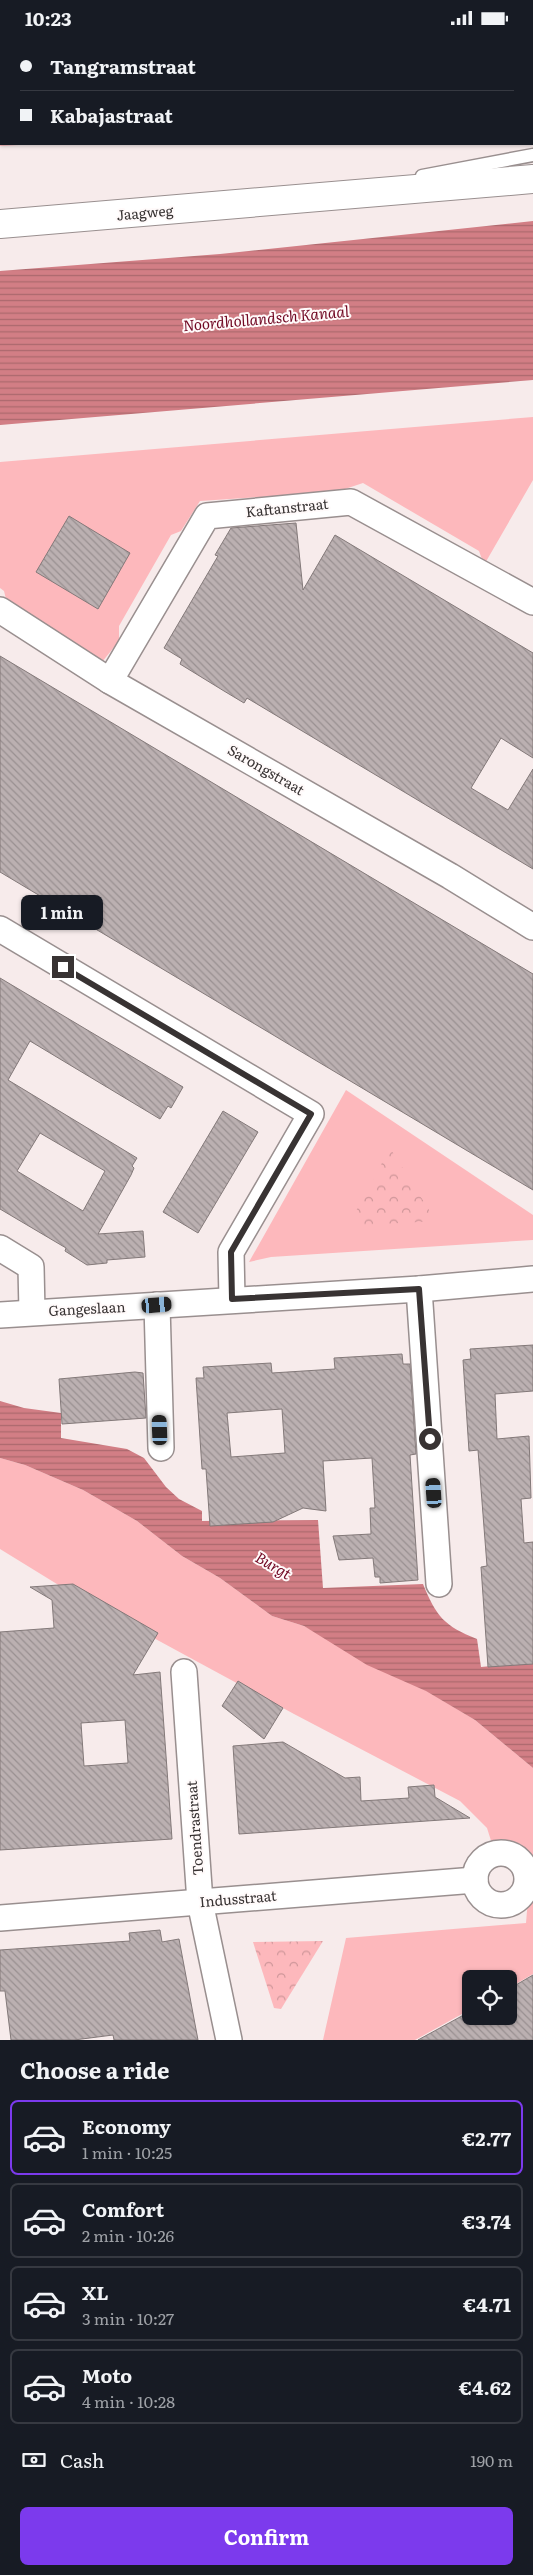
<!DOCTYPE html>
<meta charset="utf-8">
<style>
body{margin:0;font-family:Literata,serif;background:#242831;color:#f1f3f6;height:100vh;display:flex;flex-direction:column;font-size:19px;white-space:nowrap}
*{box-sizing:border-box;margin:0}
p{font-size:16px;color:#9ea1a6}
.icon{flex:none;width:28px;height:28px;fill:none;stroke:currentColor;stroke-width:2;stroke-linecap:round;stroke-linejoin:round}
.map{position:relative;height:2005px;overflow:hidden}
.sheet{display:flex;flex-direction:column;background:#171b24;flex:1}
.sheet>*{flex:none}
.guide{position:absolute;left:0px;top:0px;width:534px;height:110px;box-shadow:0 1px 4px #0004;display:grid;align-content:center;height:110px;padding:0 20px;background:#171b24}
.tools{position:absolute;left:462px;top:1935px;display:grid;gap:10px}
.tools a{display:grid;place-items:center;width:55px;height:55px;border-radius:8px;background:#171b24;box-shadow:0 1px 4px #0004;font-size:25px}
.end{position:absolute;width:22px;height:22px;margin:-11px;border:6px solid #383333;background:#fff;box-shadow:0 0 0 2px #fff}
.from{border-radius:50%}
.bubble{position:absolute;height:35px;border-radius:8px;background:#171b24;box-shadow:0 1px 4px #0004;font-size:16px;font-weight:700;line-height:35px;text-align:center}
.car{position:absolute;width:15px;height:30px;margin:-15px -8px;border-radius:6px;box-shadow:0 0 4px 1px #0007;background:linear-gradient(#222 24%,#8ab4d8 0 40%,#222 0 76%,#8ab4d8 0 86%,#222 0)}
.guide b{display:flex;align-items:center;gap:18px;height:48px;font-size:19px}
.guide b+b{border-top:1px solid #363941}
.guide i{width:12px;height:12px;background:#f1f3f6}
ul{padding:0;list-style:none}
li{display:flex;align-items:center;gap:15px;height:75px;margin:0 10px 8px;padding:0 10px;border:2px solid #363941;border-radius:8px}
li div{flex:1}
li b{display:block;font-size:19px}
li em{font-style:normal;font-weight:700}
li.active{border-color:#7c3aed}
li>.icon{width:45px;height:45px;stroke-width:1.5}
h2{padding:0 20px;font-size:22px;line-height:60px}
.pay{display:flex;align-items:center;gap:12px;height:55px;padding:0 20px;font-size:19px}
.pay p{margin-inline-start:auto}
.action{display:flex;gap:10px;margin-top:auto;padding:10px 20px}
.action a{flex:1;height:58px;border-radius:8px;background:#7c3aed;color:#fff;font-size:20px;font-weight:700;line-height:58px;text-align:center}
.status{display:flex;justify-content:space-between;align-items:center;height:35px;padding:0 25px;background:#171b24;direction:ltr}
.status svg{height:14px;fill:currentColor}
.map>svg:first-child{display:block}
.grass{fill:#fdb8bc}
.forest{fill:url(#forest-crowns)}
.water{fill:url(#water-rules)}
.building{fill:url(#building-back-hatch);stroke:#837979;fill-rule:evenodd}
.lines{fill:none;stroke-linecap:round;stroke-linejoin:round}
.service-casing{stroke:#998f8f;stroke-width:15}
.minor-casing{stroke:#998f8f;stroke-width:28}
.secondary-casing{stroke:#998f8f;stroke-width:30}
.service{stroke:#fff;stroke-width:12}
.minor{stroke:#fff;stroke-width:25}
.secondary{stroke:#fff;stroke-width:28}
.route{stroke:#383333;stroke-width:6}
.labels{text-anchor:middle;stroke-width:4;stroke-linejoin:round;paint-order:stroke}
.street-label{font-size:14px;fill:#383333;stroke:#fffafa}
.water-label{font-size:15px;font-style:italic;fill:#710823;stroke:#fffafa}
</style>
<div class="status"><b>10:23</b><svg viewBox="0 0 49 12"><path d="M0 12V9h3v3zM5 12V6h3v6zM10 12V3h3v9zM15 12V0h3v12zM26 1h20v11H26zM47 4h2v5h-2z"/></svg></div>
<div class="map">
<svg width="533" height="2005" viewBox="0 0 533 2005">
<defs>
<pattern id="forest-crowns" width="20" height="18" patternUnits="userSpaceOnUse" patternTransform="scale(1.25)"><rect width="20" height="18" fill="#fdb8bc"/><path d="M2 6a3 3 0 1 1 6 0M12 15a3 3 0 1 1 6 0" fill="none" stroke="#ce9699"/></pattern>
<pattern id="water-rules" width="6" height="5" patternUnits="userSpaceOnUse" patternTransform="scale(1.25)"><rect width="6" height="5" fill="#d27e85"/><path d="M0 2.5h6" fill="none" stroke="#ab686d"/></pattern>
<pattern id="building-back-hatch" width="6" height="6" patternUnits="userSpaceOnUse" patternTransform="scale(1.25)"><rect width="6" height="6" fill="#bbb0b1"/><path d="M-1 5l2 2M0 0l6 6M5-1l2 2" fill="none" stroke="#999091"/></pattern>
</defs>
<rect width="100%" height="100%" fill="#f7ebeb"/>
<g class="grass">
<polygon points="533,382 533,445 484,530 479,516 363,448 336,457 200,466 181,496 171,500 119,591 119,606 102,627 7,568 4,556 0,553 0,427"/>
<polygon points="346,1055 533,1180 533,1205 271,1222 249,1227"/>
<path d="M 0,1423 L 25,1430 L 83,1455 L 137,1486 L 182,1521 L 220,1543 L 272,1581 L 304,1591 L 427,1656 L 475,1685 L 533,1733 L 533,1821 C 523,1808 508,1806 493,1812 L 487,1793 L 460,1766 L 294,1679 L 78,1562 L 0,1514 Z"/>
<polygon points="533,1859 533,1939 509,1953 509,1944 471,1944 471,1974 415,2005 323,2005 346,1903 526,1888 528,1864"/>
</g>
<g class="forest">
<polygon points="0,50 1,109 37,109 0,111"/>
<polygon points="390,1113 436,1186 348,1191"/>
<polygon points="323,1906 281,1974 274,1973 253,1907"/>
</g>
<g class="water">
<polygon points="44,0 147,0 151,1 43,1"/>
<polygon points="533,0 533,4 532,1 240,1"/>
<polygon points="533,186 533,345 0,390 0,236 220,219"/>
<path d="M 0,1366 L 24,1373 L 61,1378 L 61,1403 L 127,1414 L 144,1423 L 166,1452 L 179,1464 L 202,1476 L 202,1486 L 318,1485 L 323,1553 L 423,1549 C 436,1581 444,1591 477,1604 L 481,1632 L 533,1627 L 533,1733 L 475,1685 L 426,1656 L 367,1630 L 304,1591 L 272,1581 L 220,1543 L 182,1521 L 137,1486 L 83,1455 L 25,1430 L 0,1423 Z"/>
</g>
<g class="building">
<polygon points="69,481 130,518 98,574 36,537"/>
<polygon points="296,488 303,555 335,500 533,618 533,723 501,703 471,753 508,775 533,734 533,834 247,663 244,668 224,656 180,629 182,624 164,613 218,521 215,520 231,493"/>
<polygon points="0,621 533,939 533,1155 0,837"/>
<path d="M 0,943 L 183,1052 L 171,1073 L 168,1071 L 160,1084 L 30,1006 L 8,1045 L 137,1123 L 132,1131 L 134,1133 L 131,1140 L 98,1199 L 143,1196 L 145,1222 L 107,1225 L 107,1228 L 87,1230 L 65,1216 L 66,1213 L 0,1174 ZM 40,1098 L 105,1136 L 83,1176 L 17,1136 Z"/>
<polygon points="223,1076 258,1097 198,1198 163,1177"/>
<polygon points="533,1310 533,1356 495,1359 497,1404 529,1401 531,1463 521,1464 524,1508 533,1507 533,1629 488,1632 481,1532 487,1531 478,1415 469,1416 463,1325 471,1324 470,1314"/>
<path d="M 402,1319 L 403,1329 L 410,1329 L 416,1419 L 410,1420 L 418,1545 L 380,1548 L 380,1542 L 375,1542 L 373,1523 L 339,1525 L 333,1501 L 371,1499 L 370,1473 L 375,1473 L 372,1423 L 323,1426 L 326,1476 L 303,1473 L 273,1487 L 210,1491 L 206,1434 L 202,1434 L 196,1343 L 204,1343 L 203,1332 L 271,1328 L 272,1338 L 335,1334 L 334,1323 ZM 282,1374 L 285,1418 L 231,1422 L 227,1378 Z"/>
<polygon points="135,1337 143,1338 146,1383 62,1389 59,1344"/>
<path d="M 73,1549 L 158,1598 L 133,1640 L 160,1637 L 172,1804 L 0,1815 L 0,1597 L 54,1593 L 52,1565 L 30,1552 ZM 125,1685 L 128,1728 L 84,1731 L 81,1688 Z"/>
<polygon points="238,1646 283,1673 264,1704 222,1671"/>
<polygon points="283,1707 345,1743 360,1742 361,1766 409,1763 408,1752 434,1750 435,1762 470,1783 239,1799 233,1711"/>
<polygon points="160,1895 162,1907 179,1904 198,2005 114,2005 113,2000 74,2005 11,2005 5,1956 0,1956 0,1915 130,1906 129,1898"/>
<polygon points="533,1940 533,2005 418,2005 471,1976 471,1981 509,1981 509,1954"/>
</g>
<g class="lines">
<defs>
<polyline id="service" points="422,141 533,120"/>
<g id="minor">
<polyline points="0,575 110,646 450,841 533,892"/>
<polyline points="110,646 207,481 351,467 533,567"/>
<polyline points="0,894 311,1079 231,1217 232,1264"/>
<polyline points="0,1213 31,1232 32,1277"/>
<polyline points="419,1254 439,1549"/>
<polyline points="157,1270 161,1413"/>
<polyline points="0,1280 419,1254 533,1244"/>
<polyline points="184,1637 200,1867 229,2005"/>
<circle cx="501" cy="1844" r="26"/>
<polyline points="0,1883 475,1845"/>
</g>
<polyline id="secondary" points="0,189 533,144"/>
</defs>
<use href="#service" class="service-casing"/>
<use href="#minor" class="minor-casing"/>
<use href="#secondary" class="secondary-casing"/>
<use href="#service" class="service"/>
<use href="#minor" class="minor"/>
<use href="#secondary" class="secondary"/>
</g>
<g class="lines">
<polyline class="route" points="63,932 311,1079 231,1217 232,1264 419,1254 430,1404"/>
</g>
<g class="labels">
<g class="street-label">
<text transform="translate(145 178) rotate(-5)" y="5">Jaagweg</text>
<text transform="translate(287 473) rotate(-6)" y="5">Kaftanstraat</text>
<text transform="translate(266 735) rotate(30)" y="5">Sarongstraat</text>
<text transform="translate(87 1274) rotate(-3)" y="5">Gangeslaan</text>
<text transform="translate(195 1793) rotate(-94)" y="5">Toendrastraat</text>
<text transform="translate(238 1864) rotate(-5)" y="5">Indusstraat</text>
</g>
<g class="water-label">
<text transform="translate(266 284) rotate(-5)" y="5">Noordhollandsch Kanaal</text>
<text transform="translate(273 1531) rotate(30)" y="5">Burgt</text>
</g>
</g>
</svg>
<div class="tools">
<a><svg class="icon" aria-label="locate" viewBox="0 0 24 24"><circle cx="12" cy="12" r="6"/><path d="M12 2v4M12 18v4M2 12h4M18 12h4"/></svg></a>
</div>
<i class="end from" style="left:430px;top:1404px"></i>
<i class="end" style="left:63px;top:932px"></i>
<div class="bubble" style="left:21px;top:860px;width:82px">1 min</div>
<i class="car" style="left:157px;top:1270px;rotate:85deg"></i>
<i class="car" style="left:160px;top:1395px;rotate:358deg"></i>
<i class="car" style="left:434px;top:1458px;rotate:356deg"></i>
<div class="guide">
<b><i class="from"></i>Tangramstraat</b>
<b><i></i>Kabajastraat</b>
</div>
</div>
<section class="sheet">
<h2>Choose a ride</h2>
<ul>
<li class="active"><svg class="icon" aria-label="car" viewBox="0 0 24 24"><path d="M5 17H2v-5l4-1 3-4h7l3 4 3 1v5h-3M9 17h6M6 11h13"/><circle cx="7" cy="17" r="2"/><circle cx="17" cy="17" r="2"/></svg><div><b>Economy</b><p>1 min · 10:25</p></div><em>€2.77</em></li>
<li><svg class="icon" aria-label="car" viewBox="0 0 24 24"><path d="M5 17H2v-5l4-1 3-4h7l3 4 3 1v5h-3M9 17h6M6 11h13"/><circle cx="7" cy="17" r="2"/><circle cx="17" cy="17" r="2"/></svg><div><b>Comfort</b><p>2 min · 10:26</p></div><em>€3.74</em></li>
<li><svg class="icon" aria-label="car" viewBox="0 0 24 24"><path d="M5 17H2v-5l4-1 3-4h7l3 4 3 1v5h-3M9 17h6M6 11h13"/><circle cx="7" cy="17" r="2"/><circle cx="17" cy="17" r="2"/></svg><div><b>XL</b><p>3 min · 10:27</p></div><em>€4.71</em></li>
<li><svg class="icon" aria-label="car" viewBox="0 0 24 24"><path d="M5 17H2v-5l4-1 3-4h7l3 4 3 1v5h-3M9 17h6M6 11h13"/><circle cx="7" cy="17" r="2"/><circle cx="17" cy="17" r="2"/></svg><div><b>Moto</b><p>4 min · 10:28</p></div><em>€4.62</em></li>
</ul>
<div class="pay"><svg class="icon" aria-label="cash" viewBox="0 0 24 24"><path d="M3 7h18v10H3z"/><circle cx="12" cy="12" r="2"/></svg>Cash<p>190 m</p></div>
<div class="action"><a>Confirm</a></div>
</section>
